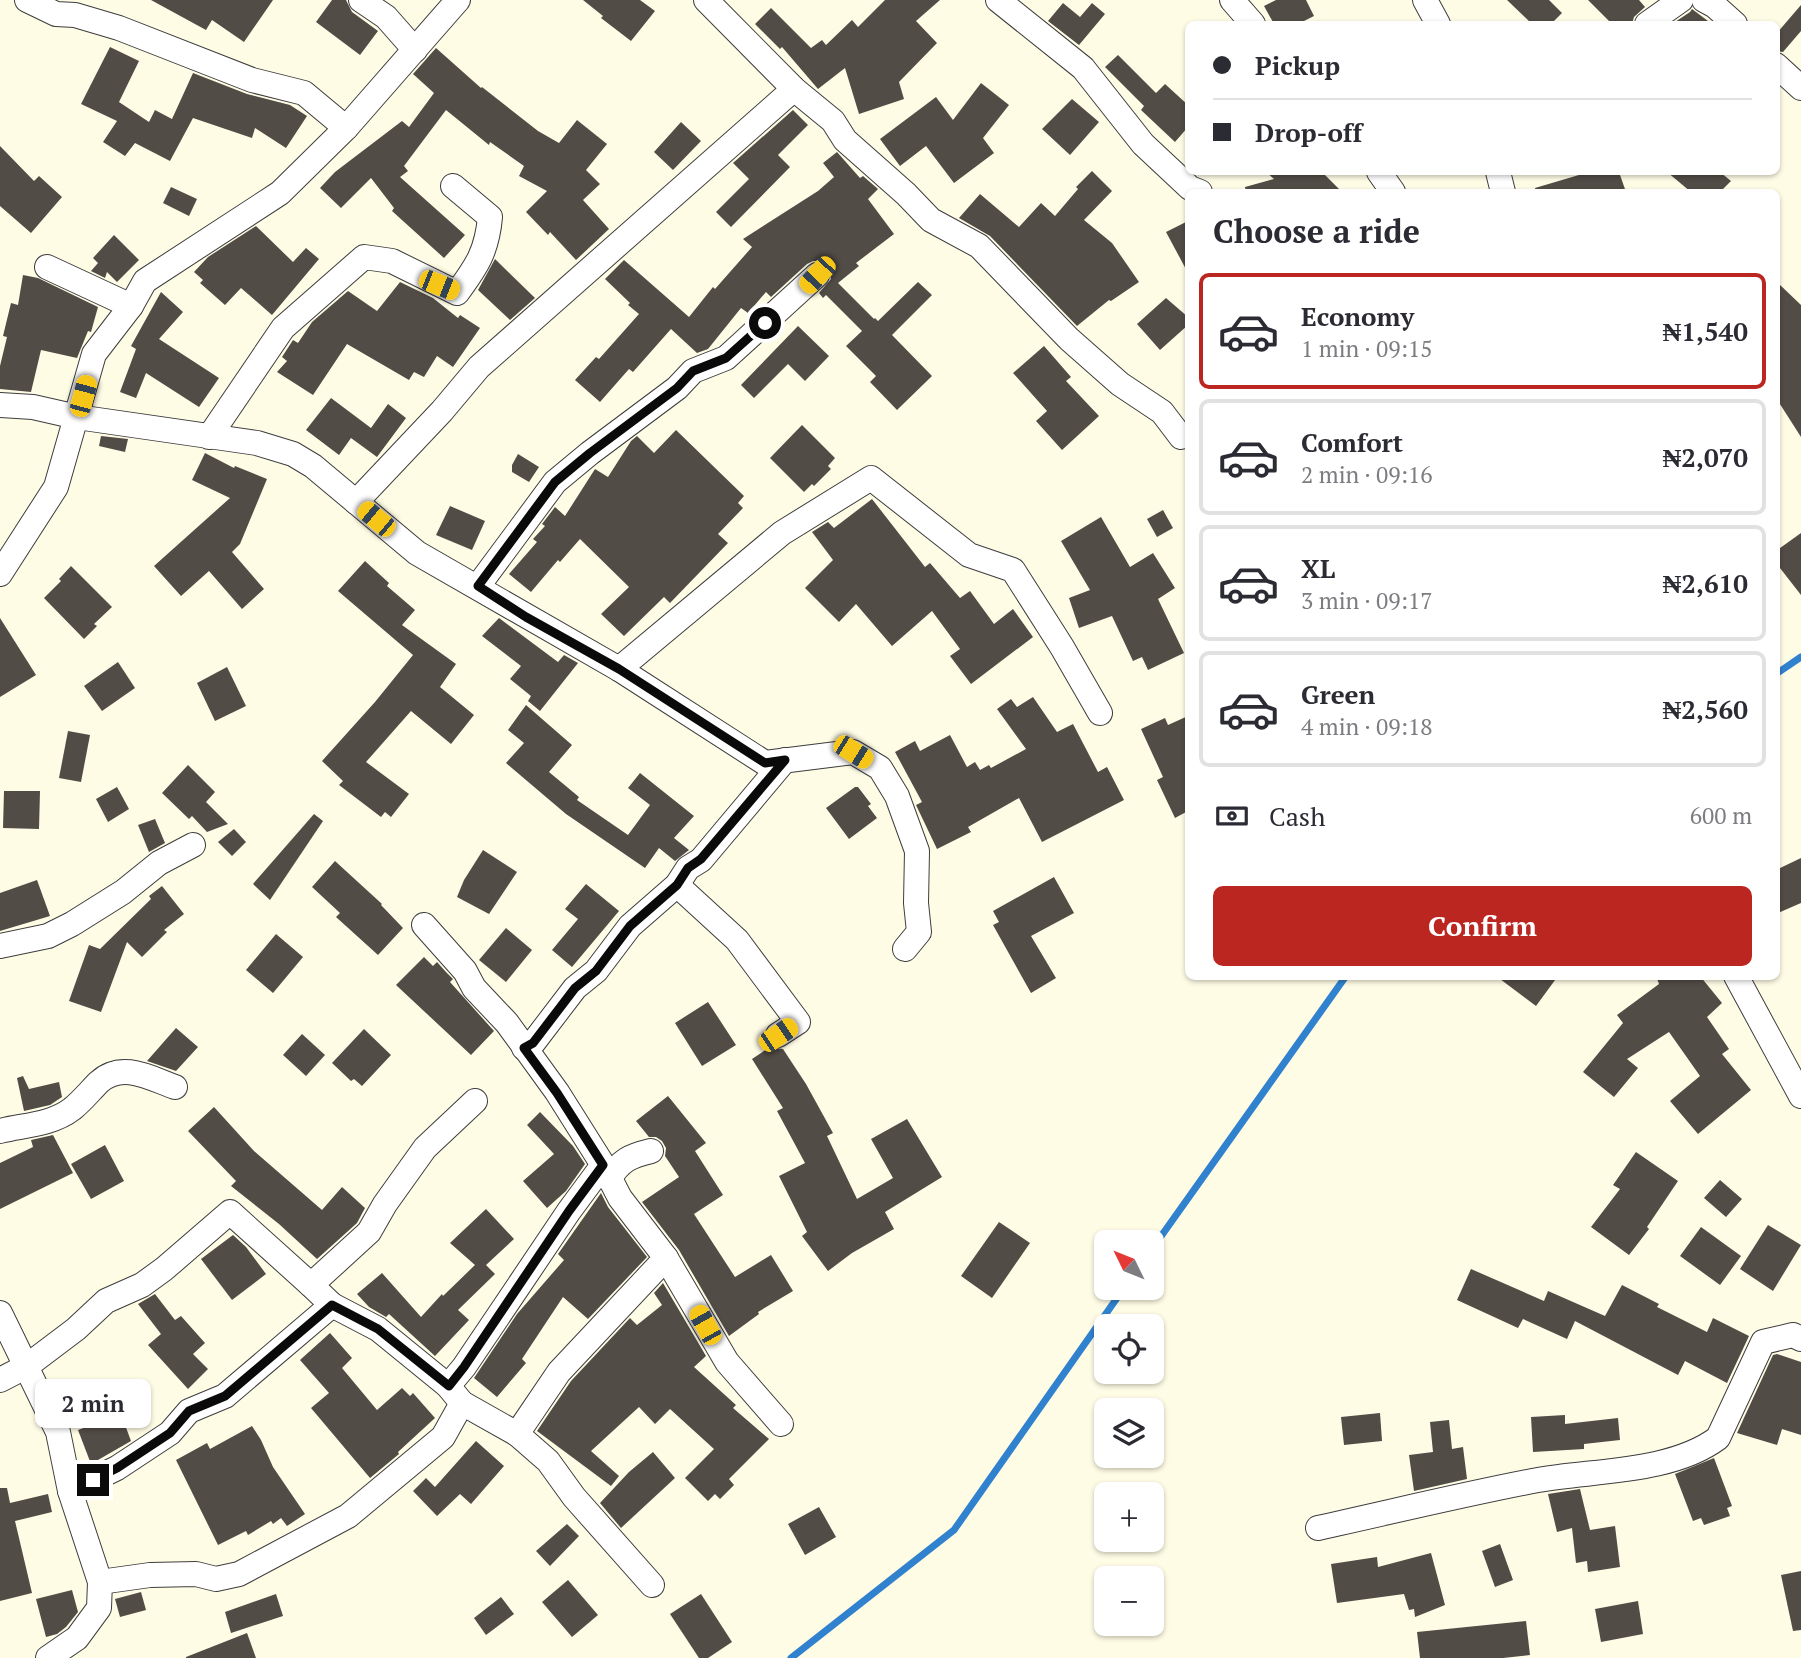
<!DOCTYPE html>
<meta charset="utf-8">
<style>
body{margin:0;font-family:"PT Serif",serif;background:#f7f7f7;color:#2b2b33;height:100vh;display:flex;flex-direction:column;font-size:26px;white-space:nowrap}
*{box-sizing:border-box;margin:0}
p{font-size:23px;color:#7c7c81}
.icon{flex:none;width:38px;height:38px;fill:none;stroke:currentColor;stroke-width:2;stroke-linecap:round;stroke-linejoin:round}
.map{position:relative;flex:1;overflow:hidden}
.panel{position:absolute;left:1185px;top:189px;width:595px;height:791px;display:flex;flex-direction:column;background:#fff;border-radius:10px;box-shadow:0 2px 5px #0004}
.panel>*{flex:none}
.banner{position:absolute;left:1185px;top:21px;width:595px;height:154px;border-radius:10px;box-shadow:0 2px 5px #0004;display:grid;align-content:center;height:154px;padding:0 28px;background:#fff}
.needle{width:46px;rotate:313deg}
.controls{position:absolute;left:1094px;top:1230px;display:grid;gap:14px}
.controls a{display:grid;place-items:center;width:70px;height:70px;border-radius:10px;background:#fff;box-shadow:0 2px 5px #0004;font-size:35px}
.end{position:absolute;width:32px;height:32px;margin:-16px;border:9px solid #0a0a0a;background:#fff;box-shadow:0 0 0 4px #fff}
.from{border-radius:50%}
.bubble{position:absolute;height:49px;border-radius:10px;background:#fff;box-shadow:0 2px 5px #0004;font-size:23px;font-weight:600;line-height:49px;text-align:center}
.car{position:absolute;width:21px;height:42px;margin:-21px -10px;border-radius:9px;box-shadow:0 0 5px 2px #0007;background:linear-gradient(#f5c518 24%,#345 0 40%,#f5c518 0 76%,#345 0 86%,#f5c518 0)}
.banner b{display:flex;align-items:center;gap:24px;height:66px;font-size:26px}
.banner b+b{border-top:2px solid #e1e1e2}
.banner i{width:18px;height:18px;background:#2b2b33}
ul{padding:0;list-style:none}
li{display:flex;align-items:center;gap:21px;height:116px;margin:0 14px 10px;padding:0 14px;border:4px solid #e1e1e2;border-radius:10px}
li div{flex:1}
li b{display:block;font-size:26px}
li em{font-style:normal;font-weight:600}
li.current{border-color:#bb2621}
li>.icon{width:63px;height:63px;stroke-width:1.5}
h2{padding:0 28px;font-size:32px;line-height:84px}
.pay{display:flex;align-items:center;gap:18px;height:77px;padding:0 28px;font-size:26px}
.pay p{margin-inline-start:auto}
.cta{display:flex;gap:14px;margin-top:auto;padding:14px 28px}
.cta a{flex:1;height:80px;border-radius:10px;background:#bb2621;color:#fff;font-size:28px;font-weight:600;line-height:80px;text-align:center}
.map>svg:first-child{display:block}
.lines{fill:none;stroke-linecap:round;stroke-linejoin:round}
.stream{stroke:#3082cf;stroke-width:7}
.building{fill:#524c46}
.minor-casing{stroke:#3d3d3d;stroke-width:26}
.minor{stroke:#fff;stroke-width:24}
.route{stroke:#0a0a0a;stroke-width:9}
</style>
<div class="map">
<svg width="1801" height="1658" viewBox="0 0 1801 1658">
<rect width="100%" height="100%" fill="#fffce6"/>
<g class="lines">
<g class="stream">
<polyline points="1776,674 1801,657"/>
<polyline points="1152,1249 1346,976"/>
<polyline points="791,1658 954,1530 1124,1288"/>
</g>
</g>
<g class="building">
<polygon points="151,0 273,0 244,42 212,20 206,30"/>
<polygon points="332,0 346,0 352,12 378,31 360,55 316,22"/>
<polygon points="583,0 640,0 655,11 631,41 601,18 603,16"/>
<polygon points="885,0 940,0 916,21 937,43 899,82 904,99 859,114 845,68 818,89 782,47 780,49 755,24 771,8 811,48 822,40 826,45 852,20 858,27"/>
<polygon points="1276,0 1306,0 1314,16 1298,24 1274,24 1264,6"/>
<polygon points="1507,0 1549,0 1562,13 1551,24 1532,24"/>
<polygon points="1588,0 1639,0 1645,7 1634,17 1632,24 1612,24"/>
<polygon points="1063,3 1080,17 1092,3 1105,14 1079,45 1048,21"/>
<polygon points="1801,5 1801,31 1783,52 1776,51 1776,34"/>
<polygon points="1692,9 1712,24 1672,24 1690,12"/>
<polygon points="110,47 139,61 119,102 149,122 155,110 172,119 193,73 247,94 290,105 307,116 286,148 255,128 252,138 193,118 170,161 135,143 125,156 103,142 117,121 81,104"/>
<polygon points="436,48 481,88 482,87 538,131 559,143 577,120 607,144 586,170 600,184 583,200 609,229 576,260 550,232 548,235 526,212 547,191 519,176 524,166 490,142 489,145 446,110 404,166 408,171 400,177 465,235 444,258 392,211 394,208 371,178 341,208 320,188 335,172 402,121 409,127 434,93 413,74"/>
<polygon points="1118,55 1156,93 1165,84 1188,105 1188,127 1175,142 1141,110 1144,106 1105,67"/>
<polygon points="981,83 1009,105 983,138 994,153 954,183 926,146 900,166 880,139 936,97 953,120"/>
<polygon points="1072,99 1099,122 1070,155 1042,129"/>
<polygon points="793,110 808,125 778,155 790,167 731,227 716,212 749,179 733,163"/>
<polygon points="681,122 701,141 673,170 654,152"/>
<polygon points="0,146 34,181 39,176 62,197 31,233 0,206"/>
<polygon points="837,152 860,178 863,176 878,189 868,199 894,234 856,263 859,266 838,283 874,319 875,318 878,321 918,282 932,295 892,335 932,376 897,410 870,382 876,376 846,346 862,331 826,295 823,298 819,293 831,279 828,266 821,261 813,261 807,264 771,297 766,292 748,313 741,308 708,349 697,353 671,329 633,372 629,369 600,402 575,380 596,357 599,359 639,314 628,305 630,303 605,279 624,260 689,317 713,287 715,289 752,247 743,239 818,191 834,177 823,163"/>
<polygon points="1092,171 1112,191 1084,220 1112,243 1139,282 1111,301 1109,300 1077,326 990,236 959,218 980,194 1019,227 1041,203 1055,216 1078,189 1076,187"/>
<polygon points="1266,172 1322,172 1342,192 1246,192 1245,187 1274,179"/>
<polygon points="1589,172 1619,172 1626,192 1536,192 1535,188"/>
<polygon points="1667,172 1720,172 1731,181 1720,192 1691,192"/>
<polygon points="171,187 197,199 189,216 163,203"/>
<polygon points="1188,221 1188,273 1166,232"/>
<polygon points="256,226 293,262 306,248 319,259 272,315 241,288 225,305 200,283 203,280 194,272 208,257"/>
<polygon points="114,235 139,260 117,282 107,272 105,278 91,271 98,263 93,258"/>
<polygon points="495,259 535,298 510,320 478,290"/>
<polygon points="23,275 38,278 98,307 91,332 88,331 77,358 41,350 31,392 0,389 0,366 7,337 3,336 11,303 18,305"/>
<polygon points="1776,281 1801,305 1801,437 1776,398"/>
<polygon points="400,282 433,298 458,318 460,315 480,328 453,367 437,356 424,377 414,372 409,380 347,344 313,395 277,372 287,361 282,357 293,340 298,343 312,322 348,291 377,311"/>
<polygon points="161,292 183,312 159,339 219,378 199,407 146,373 136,398 120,392 136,349 131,346"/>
<polygon points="1166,298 1188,317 1188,325 1160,350 1137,324"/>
<polygon points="798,326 829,356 805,381 788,364 754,398 741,385"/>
<polygon points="1044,346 1071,377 1066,381 1099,416 1062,450 1036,421 1047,411 1013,373"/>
<polygon points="331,398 371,428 388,404 406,418 377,457 351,438 339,455 306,430"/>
<polygon points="802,425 835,458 828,466 831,469 814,486 812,484 804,492 770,458"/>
<polygon points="676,430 744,496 738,503 743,508 718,534 728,543 670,603 664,597 624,636 601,614 629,587 580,539 560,562 558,560 531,592 509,574 537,542 533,539 545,526 542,524 555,507 565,516 595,469 608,477 631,441 637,436 654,453"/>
<polygon points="101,436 128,439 125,452 99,446"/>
<polygon points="205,453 234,468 235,466 267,479 240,544 232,552 264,589 242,609 209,571 181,596 154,566 230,498 192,480"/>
<polygon points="518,454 539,467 529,482 512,472 512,465"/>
<polygon points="872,499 925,567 930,563 960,598 970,591 994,624 1013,609 1033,637 971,684 950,656 960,649 932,611 892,646 856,604 839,622 805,588 833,560 812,532 828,522 834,528"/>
<polygon points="450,506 485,521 472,550 436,535"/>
<polygon points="1163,510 1173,528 1157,537 1147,519"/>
<polygon points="1101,517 1130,567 1153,553 1175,588 1158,599 1184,653 1148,670 1142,657 1133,661 1112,616 1079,628 1069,598 1090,590 1061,541"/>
<polygon points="1801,533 1801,595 1776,563 1776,551"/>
<polygon points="365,561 389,583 387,586 415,610 402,625 456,664 440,687 474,715 451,744 411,711 366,762 409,794 391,817 385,812 381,817 339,785 343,781 322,761 375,702 413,655 338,591"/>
<polygon points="71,566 112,607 94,624 97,626 84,639 44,598 61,581 59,579"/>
<polygon points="0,618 36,675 0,697"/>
<polygon points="499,618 558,662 564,655 578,663 540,711 528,701 531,696 510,679 521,666 482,636"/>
<polygon points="118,662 135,688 102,711 84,686"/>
<polygon points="227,667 246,706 215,721 197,683"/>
<polygon points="1033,697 1057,732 1073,724 1098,772 1107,767 1124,800 1042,842 1019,798 968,827 971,832 937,849 916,805 922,802 895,752 915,741 920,751 950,735 967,767 975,762 980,770 989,765 991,768 1026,749 997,709 1011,699 1017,707"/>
<polygon points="526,705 572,745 549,772 579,797 577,800 628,835 650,805 628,788 640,773 694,816 674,838 689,850 675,861 659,848 645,868 566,814 506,763 524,743 508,730"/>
<polygon points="1188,716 1188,811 1175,818 1157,780 1163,777 1141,729 1165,718 1168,725"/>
<polygon points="68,731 90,735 81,782 59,778"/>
<polygon points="188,765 215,792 206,802 228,824 207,832 192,816 189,819 162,793"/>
<polygon points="117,787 129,809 108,822 96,799"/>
<polygon points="855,787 858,787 871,804 868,806 877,818 849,839 826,808"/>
<polygon points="4,791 40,791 39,829 3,828"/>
<polygon points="314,814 323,821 270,900 253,884"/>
<polygon points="155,819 165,843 149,852 138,825"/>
<polygon points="234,829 246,842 232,856 218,842"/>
<polygon points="483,850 517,872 489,914 457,897 464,880"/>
<polygon points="1801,858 1801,903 1776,914 1776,870"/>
<polygon points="335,861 382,904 381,905 403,928 378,955 336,917 340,913 312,887"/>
<polygon points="1054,877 1074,913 1031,936 1056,978 1031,993 993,925 999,922 993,911"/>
<polygon points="37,880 50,916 0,931 0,893"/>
<polygon points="586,884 619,911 572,967 552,950 578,919 565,909"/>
<polygon points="162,886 184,914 164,930 167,932 142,957 127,942 101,1012 69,1001 89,945 100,949 151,899 149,896"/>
<polygon points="506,928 532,950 506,982 479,960"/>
<polygon points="276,934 303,957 273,993 246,970"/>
<polygon points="424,957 433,966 437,962 446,972 453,979 450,982 494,1031 471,1055 396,985"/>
<polygon points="1496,976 1558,976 1536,1006"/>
<polygon points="1656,976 1700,976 1722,1003 1707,1017 1729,1049 1722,1054 1751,1090 1698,1134 1670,1101 1700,1076 1669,1032 1627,1059 1638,1068 1614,1097 1583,1072 1623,1023 1617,1015 1659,984"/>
<polygon points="708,1002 736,1045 702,1066 675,1023"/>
<polygon points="176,1028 198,1047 176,1071 147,1061"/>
<polygon points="364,1029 391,1055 362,1086 354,1079 351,1081 332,1063"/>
<polygon points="302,1034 325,1055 306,1076 283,1055"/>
<polygon points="770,1047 783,1049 806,1084 833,1133 827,1136 857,1199 893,1178 871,1139 907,1119 942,1177 885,1212 894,1229 852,1253 828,1271 802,1236 807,1232 779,1176 805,1163 777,1111 783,1108 752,1059"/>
<polygon points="23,1076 29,1089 59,1082 62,1097 50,1105 24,1111 17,1078"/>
<polygon points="668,1096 706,1143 695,1151 723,1195 694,1214 735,1277 771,1255 793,1291 758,1312 759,1314 729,1336 679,1250 642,1202 679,1177 665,1156 666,1148 662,1141 656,1137 649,1137 636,1121"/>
<polygon points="214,1107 254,1151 322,1210 342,1187 365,1208 357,1223 317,1259 279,1224 231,1186 236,1181 188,1131"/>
<polygon points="540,1112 573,1146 585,1164 566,1191 547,1208 523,1181 554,1154 527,1125"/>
<polygon points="53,1135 73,1173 0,1209 0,1163 33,1147 31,1140"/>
<polygon points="105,1145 124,1181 91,1199 71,1164"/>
<polygon points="1636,1152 1678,1181 1647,1227 1649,1229 1629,1255 1591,1227 1620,1189 1613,1185"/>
<polygon points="1720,1180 1742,1199 1726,1217 1704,1198"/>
<polygon points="601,1193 608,1207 647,1257 588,1319 563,1297 522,1359 526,1363 497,1397 474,1378 517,1314 564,1260 558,1254"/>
<polygon points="486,1209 514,1239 486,1265 495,1274 458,1310 469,1320 435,1356 389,1314 386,1317 369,1307 357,1294 382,1273 421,1317 442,1294 443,1296 475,1265 450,1243"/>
<polygon points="999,1222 1030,1243 992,1298 961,1276"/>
<polygon points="1768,1225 1801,1245 1773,1291 1740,1269"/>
<polygon points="1701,1227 1741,1256 1720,1285 1680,1256"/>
<polygon points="233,1235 246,1247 266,1274 232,1300 201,1259"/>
<polygon points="1471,1269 1544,1301 1548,1291 1605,1316 1622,1285 1659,1304 1657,1307 1707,1332 1713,1318 1749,1336 1727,1383 1685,1361 1678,1375 1575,1321 1567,1339 1523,1319 1518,1328 1457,1300"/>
<polygon points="663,1283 706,1356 694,1367 736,1405 733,1408 769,1439 729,1479 734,1485 720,1499 715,1494 708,1501 685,1478 714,1449 670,1409 655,1424 639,1407 591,1451 619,1476 611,1486 537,1431 571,1381 630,1318 637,1325 662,1305 654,1293"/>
<polygon points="155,1294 175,1320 181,1316 205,1343 193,1354 208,1369 188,1389 148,1345 161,1334 138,1304"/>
<polygon points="330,1333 352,1358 342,1368 377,1410 402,1388 410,1396 413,1393 435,1418 398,1452 399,1454 370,1478 311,1408 329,1393 300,1360"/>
<polygon points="1777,1354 1801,1362 1801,1435 1782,1429 1777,1445 1737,1433 1773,1355"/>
<polygon points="1380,1413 1382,1441 1344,1445 1341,1417"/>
<polygon points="121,1414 131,1441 91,1464 78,1430"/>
<polygon points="1565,1415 1565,1424 1618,1418 1620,1440 1584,1444 1584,1449 1533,1452 1531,1417"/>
<polygon points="1449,1420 1452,1449 1463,1447 1467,1479 1414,1491 1409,1455 1433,1452 1430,1422"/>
<polygon points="252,1426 261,1440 273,1467 305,1514 287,1526 281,1518 273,1524 271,1521 248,1535 246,1531 218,1545 176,1460 207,1443 210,1449"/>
<polygon points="476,1441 504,1466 471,1504 460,1494 437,1516 413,1491 426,1478 435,1487"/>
<polygon points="653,1452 675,1478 621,1528 600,1503 629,1472"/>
<polygon points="1714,1458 1732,1506 1727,1508 1730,1516 1704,1525 1701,1518 1693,1521 1675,1474"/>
<polygon points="0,1488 7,1488 10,1503 48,1494 52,1512 15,1521 32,1593 0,1601"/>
<polygon points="1580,1489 1590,1530 1615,1526 1620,1567 1588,1572 1587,1561 1576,1563 1572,1528 1557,1532 1548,1494"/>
<polygon points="819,1507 836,1537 805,1555 788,1524"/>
<polygon points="567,1524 579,1536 550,1566 536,1551"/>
<polygon points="1500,1544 1513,1580 1495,1587 1482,1551"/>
<polygon points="1431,1553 1445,1605 1415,1617 1414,1609 1409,1610 1404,1594 1337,1603 1331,1564 1377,1557 1378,1567"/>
<polygon points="1801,1571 1801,1630 1793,1631 1781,1575"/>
<polygon points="568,1580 598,1615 572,1637 542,1602"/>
<polygon points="72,1590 78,1612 66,1627 57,1634 46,1637 36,1599"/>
<polygon points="141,1592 146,1610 120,1617 115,1599"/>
<polygon points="276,1594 283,1616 231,1633 225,1612"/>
<polygon points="701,1594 732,1642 708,1658 699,1658 670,1614"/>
<polygon points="501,1597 514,1614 486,1635 474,1618"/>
<polygon points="1638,1601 1643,1634 1601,1642 1595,1609"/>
<polygon points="1526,1621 1530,1655 1503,1658 1420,1658 1417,1632"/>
<polygon points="247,1633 256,1658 186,1658 186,1657"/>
</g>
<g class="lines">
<defs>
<g id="minor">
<polyline points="27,0 56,14 75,15 119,28 252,80 304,93 346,128"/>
<polyline points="361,0 386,17 415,50"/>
<polyline points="706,0 794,89 833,121 845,140 906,194 931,220 979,246 1069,339 1120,384 1162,412 1181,437"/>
<polyline points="998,0 1083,68 1143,144 1190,188 1200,192"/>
<polyline points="1232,0 1253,24"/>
<polyline points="1425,0 1438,24"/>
<polyline points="1704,0 1715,6 1735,24"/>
<polyline points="1647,24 1681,0"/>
<polyline points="1776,65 1801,88"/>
<polyline points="1379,172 1393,192"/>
<polyline points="1498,172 1503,192"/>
<polyline points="47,267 131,306"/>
<polyline points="0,405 33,407 77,417 257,443 293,454 313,466 417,553 619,669 765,763 853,752 880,768 897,796 917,851 916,903 919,932 905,949"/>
<path d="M 209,437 L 283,328 L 364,257 L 392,261 L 457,293 C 477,266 487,251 490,217 L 453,186"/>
<polyline points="356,502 442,411 479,367 794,89"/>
<polyline points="0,574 56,487 94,354 131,306 145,281 280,193 346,128 458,0"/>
<polyline points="478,586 555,482 590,453 677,388 693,371 726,358 817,275"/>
<polyline points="619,669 782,533 871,478 969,555 1013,570 1062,647 1100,713"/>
<polyline points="677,885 737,940 798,1022 778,1035"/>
<polyline points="424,925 465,971 474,988 507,1023 557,1092 603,1165"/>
<polyline points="0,946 48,936 72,924 123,892 159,863 193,845"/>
<polyline points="1736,976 1801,1096"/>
<polyline points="524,1048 533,1043 575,988 596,971 630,926 677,885 688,868 701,860 785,760"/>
<path d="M 0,1131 C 24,1125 51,1125 72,1109 C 82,1101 90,1091 99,1082 C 122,1061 150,1078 175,1087"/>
<path d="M 609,1179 C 621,1160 630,1156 651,1151"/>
<polyline points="311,1285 332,1305 378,1329 448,1386 462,1403 517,1434 548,1461 574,1497 652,1585"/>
<polyline points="0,1313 58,1432 70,1491 100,1582 99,1608 77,1638 48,1658"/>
<polyline points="0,1380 27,1366 76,1329 106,1301 142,1285 164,1269 230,1212 311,1285 369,1232 385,1204 425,1148 475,1101"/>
<polyline points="448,1386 464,1367 569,1211 603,1165 620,1198 666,1258 727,1362 781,1424"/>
<polyline points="517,1434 559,1372 666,1258"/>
<polyline points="70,1491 117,1468 170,1433 189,1411 225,1396 332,1305"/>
<path d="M 1318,1528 C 1391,1512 1464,1494 1538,1480 C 1594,1470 1671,1473 1718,1438 L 1763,1342 L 1793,1335 L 1801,1339"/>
<polyline points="100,1582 150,1575 196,1574 216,1579 239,1574 348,1516 443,1437 462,1403"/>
</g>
</defs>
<use href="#minor" class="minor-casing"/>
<use href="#minor" class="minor"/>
</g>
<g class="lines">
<polyline class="route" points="93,1480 117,1468 170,1433 189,1411 225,1396 332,1305 378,1329 449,1386 464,1367 569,1211 603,1165 557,1093 524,1048 533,1043 575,988 596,971 630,926 677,885 688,868 701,859 785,760 765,763 619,669 526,617 478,586 555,482 590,453 677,388 693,371 726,358 765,323"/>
</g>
</svg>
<div class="controls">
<a><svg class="needle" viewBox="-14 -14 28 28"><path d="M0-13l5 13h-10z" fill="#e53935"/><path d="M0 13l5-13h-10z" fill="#7c7c81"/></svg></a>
<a><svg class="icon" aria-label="locate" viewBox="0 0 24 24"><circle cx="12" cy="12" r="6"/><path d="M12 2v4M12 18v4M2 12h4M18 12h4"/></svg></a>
<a><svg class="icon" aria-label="layers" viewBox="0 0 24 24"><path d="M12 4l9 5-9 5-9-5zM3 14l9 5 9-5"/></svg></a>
<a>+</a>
<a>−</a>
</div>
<i class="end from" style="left:765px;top:323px"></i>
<i class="end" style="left:93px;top:1480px"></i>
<div class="bubble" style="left:35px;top:1379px;width:116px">2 min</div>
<i class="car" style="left:817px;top:275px;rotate:223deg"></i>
<i class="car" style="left:439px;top:285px;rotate:112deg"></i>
<i class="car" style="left:83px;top:396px;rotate:15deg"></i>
<i class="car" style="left:376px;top:519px;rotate:310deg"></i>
<i class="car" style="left:853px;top:752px;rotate:122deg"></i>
<i class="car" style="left:778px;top:1035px;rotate:56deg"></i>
<i class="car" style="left:705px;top:1325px;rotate:331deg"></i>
<div class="banner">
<b><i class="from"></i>Pickup</b>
<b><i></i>Drop-off</b>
</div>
<section class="panel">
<h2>Choose a ride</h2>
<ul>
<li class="current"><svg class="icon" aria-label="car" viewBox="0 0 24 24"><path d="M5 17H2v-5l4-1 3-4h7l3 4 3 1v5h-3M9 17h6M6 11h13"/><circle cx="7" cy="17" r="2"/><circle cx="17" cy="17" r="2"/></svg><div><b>Economy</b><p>1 min · 09:15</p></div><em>₦1,540</em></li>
<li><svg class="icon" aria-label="car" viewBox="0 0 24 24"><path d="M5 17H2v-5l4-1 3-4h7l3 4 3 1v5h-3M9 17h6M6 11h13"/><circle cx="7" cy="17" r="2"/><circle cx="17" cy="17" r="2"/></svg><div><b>Comfort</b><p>2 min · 09:16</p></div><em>₦2,070</em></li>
<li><svg class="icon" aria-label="car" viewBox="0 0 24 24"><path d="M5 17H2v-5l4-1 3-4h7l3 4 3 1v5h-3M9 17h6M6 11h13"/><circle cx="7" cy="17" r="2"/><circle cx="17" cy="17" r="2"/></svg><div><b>XL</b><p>3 min · 09:17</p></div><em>₦2,610</em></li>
<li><svg class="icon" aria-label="car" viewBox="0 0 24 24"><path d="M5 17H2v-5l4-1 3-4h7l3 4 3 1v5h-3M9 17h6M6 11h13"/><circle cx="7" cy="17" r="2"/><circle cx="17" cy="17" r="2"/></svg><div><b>Green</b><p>4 min · 09:18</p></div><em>₦2,560</em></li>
</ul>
<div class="pay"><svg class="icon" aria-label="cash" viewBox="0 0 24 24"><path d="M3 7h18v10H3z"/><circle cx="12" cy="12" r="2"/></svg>Cash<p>600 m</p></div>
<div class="cta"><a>Confirm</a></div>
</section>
</div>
